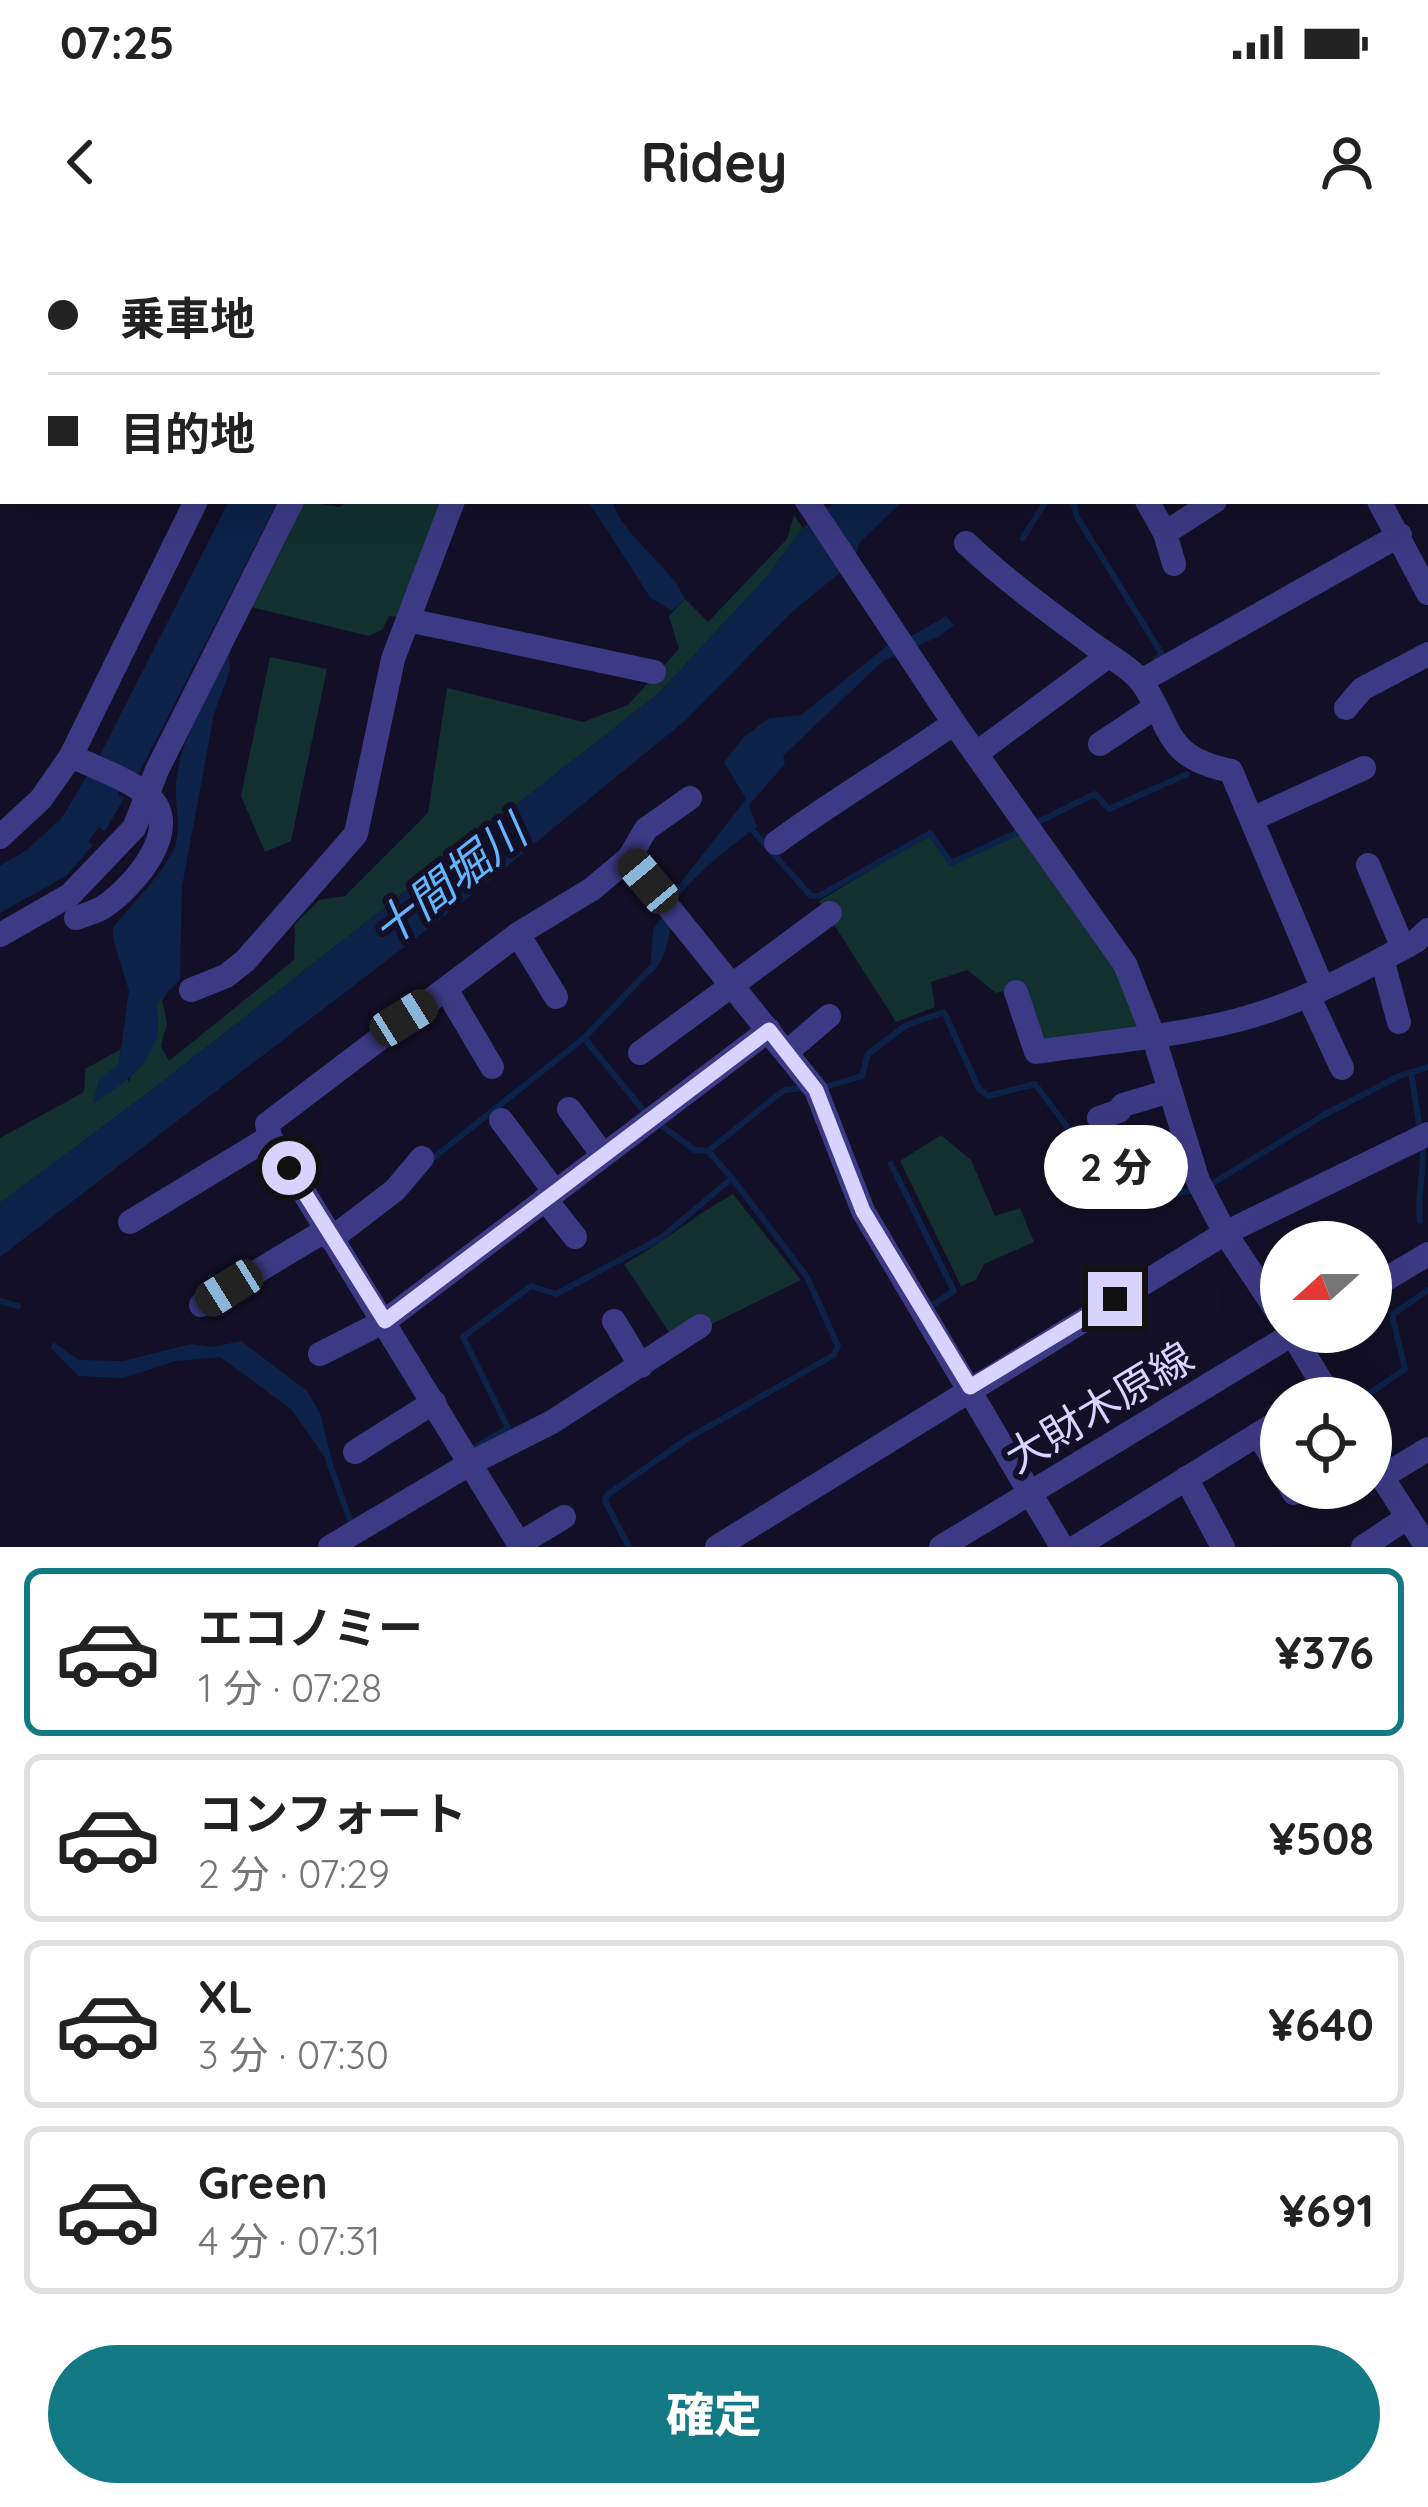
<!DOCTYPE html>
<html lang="ja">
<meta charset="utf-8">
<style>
body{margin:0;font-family:Quicksand,"Noto Sans JP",sans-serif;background:#f6f6f6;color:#222;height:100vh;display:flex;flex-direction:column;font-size:45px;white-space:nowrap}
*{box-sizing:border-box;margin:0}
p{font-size:39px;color:#767676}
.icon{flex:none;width:66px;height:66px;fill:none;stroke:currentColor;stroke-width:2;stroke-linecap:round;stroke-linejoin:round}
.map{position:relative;height:1307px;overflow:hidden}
.details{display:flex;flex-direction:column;background:#fff;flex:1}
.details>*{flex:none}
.banner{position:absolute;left:0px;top:0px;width:1428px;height:264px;box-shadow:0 12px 48px #0002;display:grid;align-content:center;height:264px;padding:0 48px;background:#fff}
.needle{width:78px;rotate:249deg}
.buttons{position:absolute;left:1260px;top:981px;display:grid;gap:24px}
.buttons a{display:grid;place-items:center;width:132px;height:132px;border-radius:50%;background:#fff;box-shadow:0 12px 48px #0002;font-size:60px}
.end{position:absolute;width:54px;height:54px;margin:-27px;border:15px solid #d9d4ff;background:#111;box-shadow:0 0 0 6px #111}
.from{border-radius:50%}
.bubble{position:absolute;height:84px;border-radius:42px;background:#fff;box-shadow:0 12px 48px #0002;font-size:39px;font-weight:800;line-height:84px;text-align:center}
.car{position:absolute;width:36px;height:72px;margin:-36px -18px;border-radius:15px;box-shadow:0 0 9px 3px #0007;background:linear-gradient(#222 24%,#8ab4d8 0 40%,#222 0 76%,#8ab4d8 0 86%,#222 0)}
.banner b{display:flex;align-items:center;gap:42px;height:114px;font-size:45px}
.banner b+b{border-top:3px solid #e0e0e0}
.banner i{width:30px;height:30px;background:#222}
ul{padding:21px 0 0;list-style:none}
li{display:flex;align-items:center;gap:36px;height:168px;margin:0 24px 18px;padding:0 24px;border:6px solid #e0e0e0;border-radius:18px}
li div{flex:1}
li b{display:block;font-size:45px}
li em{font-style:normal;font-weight:800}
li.selected{border-color:#137a85}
li>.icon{width:108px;height:108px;stroke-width:1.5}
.button{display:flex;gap:24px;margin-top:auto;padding:24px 48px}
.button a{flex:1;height:138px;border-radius:72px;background:#137a85;color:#fff;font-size:48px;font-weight:800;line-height:138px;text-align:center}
.status{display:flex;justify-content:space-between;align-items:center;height:84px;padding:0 60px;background:#fff;direction:ltr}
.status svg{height:33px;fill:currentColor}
header{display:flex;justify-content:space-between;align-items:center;height:156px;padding:0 48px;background:#fff;font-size:54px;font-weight:800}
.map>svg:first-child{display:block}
.green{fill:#12302f}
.water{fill:#0c2248}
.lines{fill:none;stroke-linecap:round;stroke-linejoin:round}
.stream{stroke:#0c2248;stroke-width:6}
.river{stroke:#0c2248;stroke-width:36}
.minor{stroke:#3d3a85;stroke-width:24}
.major{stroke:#c25bff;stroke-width:30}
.route{stroke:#d9d4ff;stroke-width:15}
.labels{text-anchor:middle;stroke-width:12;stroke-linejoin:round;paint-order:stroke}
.street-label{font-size:42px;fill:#d9d4ff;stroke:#130f26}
.water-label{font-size:45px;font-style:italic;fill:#62b6ff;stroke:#130f26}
</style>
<div class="status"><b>07:25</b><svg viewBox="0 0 49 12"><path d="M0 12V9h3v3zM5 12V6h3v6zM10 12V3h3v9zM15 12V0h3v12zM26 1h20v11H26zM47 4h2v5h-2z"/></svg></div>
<header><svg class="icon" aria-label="back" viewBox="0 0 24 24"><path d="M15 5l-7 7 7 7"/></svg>Ridey<svg class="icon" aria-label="person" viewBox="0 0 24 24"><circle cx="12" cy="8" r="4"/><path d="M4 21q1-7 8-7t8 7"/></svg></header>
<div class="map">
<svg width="1428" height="1307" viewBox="0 0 1428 1307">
<rect width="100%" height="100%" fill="#130f26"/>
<g class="green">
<polygon points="301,261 340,267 348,261 444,261 398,377 389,376 383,389 369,396 251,367"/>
<polygon points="794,275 803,288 764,340 659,453 153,849 0,963 0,898 84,852 85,829 121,809 119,823 129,842 156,763 169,750 162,760 167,783 161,806 169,821 294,720 295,684 319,660 345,656 428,573 447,448 583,482 628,465 679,409 669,376 685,359 708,382 787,299"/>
<polygon points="270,417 327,429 291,601 265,612 241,556"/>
<polygon points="1024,593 1123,733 1141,791 1039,803 1020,747 996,753 967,730 931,742 935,767 896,782 819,661 929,595 950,625"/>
<polygon points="941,895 971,920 995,976 1020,968 1034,1002 984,1024 976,1040 961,1046 900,921"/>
<path d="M 733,954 L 801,1040 L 710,1085 L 678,1106 L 624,1024 C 663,1003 695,975 733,954 Z"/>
</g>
<g class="water">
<polygon points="229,261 278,261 138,535 100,515"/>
<path d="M 588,261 L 612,261 C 627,302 668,322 685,359 L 672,371 L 650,357 Z"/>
<polygon points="837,261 903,261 860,302 853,322 792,372 687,479 468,658 0,1017 0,963 153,849 659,453 764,340 803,288"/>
<path d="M 946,376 L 954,385 L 938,397 L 883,421 L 783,516 L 785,524 L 749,565 L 757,587 C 737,601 681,644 675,665 C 669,689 670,717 650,735 L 653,690 L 672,661 L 671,655 L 746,559 L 724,522 L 744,497 L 769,478 L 801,475 L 888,405 L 892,407 Z"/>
<path d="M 229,413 L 230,430 L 214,474 L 182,647 L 180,740 L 156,763 C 168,813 132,840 93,863 L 99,840 L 119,823 L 129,751 L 113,699 L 113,688 C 132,664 156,641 171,615 C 184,592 174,566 176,542 C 181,498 208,452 229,413 Z"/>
<polygon points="86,537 124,558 105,591 71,571"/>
<polygon points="57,582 93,605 66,636 0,673 0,626 27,610"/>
<polygon points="241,1101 307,1151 320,1173 335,1232 291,1169 220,1117 176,1121 123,1138 78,1136 51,1108 53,1102 79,1120 123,1121 191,1104 213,1107"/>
</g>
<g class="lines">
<g class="stream">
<polyline points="1073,261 1077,277 1162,414 1156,420"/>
<polyline points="1023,298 1046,261"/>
<polyline points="1038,582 1095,554 1109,569 1187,534"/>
<polyline points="747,584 811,656 819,656 930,593 951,623 1018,592"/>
<polyline points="1411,832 1420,890"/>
<polyline points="822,848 862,836 868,814 905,786 944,772 979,849 988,856 1035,844 1080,904 1104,955 1112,963 1198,950"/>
<polyline points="648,876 584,798 655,724"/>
<polyline points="708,911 784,850 803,848"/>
<polyline points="432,919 584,798"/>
<polyline points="891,924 954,1051 931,1066"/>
<polyline points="1210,945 1324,875 1399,836 1428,827"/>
<path d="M 1420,981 C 1416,953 1426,930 1422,903"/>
<polyline points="0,1061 18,1066"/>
<polyline points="1363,1158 1405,1129 1392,1075 1428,1050"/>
<polyline points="476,1207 508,1188 463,1097 531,1046 556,1054 661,998 732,938 708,911 695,910 659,884"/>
<polyline points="328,1219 351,1283"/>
<polyline points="629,1307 605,1261 607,1255 687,1199 834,1115 838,1106 807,1037 732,938"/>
</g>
<path class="river" d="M 0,651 C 64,616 70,600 106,539"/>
<g class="minor">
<polyline points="33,0 34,3"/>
<polyline points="239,0 240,3"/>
<polyline points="324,0 325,3"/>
<polyline points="635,0 637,3"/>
<polyline points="998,0 1000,3"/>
<polyline points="792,3 796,0"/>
<polyline points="1148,3 1150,0"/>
<polyline points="807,261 954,483 1125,724 1153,795 1198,941 1225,993 1281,1077"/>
<polyline points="1147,261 1165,293 1174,324"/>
<polyline points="1379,261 1428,353"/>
<polyline points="1165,293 1215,261"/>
<path d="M 966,303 C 1005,340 1048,371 1091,403 C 1107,415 1132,428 1143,444 C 1174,491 1164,517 1231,531 L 1322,747"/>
<polyline points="408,380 654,432"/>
<polyline points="1141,441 1400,295"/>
<polyline points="1346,468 1362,449 1428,414"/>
<polyline points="1100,504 1154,468"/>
<polyline points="977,513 1108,416"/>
<path d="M 71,516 C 94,527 126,538 146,554 C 188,586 132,649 102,668 C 95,672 84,675 76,678"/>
<polyline points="1254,578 1364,528"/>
<polyline points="0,597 41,559 71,516 196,261"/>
<path d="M 776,603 C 834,560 895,525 954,483"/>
<polyline points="629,618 646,589 690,558"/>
<polyline points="1368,625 1403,708"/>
<polyline points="518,694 556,757"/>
<polyline points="0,695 70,655 134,588 157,530 292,261"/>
<polyline points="1382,719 1399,782"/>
<polyline points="191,750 226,736 245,721 356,594 393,419 453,261"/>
<polyline points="447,751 492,827"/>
<path d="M 1016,752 L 1036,812 C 1103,802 1173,797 1238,780 C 1300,764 1360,731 1416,701 L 1428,690"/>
<polyline points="1308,755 1342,828"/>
<polyline points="787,812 829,776"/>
<polyline points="640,813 830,673"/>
<polyline points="569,869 603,915"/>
<polyline points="1099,878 1119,871 1123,865 1170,851"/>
<polyline points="501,880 555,952"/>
<polyline points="1129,925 1187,908"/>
<polyline points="545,959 575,997"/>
<polyline points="130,982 270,897"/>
<polyline points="331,999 395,950 422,918"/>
<polyline points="1371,1048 1428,1014"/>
<polyline points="201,1065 326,990"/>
<polyline points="614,1081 641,1126"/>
<polyline points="1291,1092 1331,1158"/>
<polyline points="320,1114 385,1081 769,790"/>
<polyline points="1258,1194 1281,1232"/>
<polyline points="355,1212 434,1162"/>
<polyline points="1371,1220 1427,1307"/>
<polyline points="1382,1237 1428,1209"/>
<polyline points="1186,1238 1223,1307"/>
<polyline points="1291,1248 1294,1253"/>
<polyline points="519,1304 564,1277"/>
<polyline points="330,1307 471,1223 552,1182 700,1086"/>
<polyline points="521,1307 270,897 267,884 518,694 592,649 629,618 816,850 863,971 1062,1307"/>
<polyline points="717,1307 1225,993 1428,894"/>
<polyline points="941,1307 1296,1092"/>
<polyline points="1076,1307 1281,1180"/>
<polyline points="1363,1307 1408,1277"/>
</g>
<g class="major">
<polyline points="1363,0 1364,3"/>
<polyline points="1425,166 1428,172"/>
</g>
</g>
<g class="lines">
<polyline class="route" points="289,928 385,1081 769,790 816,850 863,971 970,1147 1115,1059"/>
</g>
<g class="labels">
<g class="street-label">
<text transform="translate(1099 1167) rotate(-31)" y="15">大財木原線</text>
</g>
<g class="water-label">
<text transform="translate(449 641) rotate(-38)" y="16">十間堀川</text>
</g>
</g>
</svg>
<div class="buttons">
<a><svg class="needle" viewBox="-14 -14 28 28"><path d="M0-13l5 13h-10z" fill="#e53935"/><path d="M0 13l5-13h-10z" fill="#767676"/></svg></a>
<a><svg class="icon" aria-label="locate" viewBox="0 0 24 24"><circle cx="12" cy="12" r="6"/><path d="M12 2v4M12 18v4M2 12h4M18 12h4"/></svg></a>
</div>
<i class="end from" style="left:289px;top:928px"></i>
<i class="end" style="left:1115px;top:1059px"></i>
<div class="bubble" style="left:1044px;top:885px;width:144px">2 分</div>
<i class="car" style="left:648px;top:641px;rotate:320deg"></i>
<i class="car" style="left:404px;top:778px;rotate:58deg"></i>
<i class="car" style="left:229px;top:1048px;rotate:238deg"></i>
<div class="banner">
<b><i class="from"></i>乗車地</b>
<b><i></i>目的地</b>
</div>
</div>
<section class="details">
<ul>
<li class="selected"><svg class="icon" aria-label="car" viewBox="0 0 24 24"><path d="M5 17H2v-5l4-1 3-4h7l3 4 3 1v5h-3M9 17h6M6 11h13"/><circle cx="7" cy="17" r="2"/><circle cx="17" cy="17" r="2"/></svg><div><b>エコノミー</b><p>1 分 · 07:28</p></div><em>¥376</em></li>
<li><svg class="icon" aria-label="car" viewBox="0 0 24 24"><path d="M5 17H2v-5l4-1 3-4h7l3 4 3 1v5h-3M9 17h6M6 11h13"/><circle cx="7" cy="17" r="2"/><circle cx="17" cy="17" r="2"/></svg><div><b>コンフォート</b><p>2 分 · 07:29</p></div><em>¥508</em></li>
<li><svg class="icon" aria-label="car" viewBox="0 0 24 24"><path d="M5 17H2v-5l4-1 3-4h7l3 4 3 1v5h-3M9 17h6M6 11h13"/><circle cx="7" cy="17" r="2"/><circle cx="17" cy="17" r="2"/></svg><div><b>XL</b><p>3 分 · 07:30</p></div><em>¥640</em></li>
<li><svg class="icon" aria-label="car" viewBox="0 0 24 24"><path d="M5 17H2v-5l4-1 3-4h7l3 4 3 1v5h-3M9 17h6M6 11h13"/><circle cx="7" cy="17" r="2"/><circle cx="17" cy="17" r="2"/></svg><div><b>Green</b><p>4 分 · 07:31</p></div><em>¥691</em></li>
</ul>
<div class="button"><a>確定</a></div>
</section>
